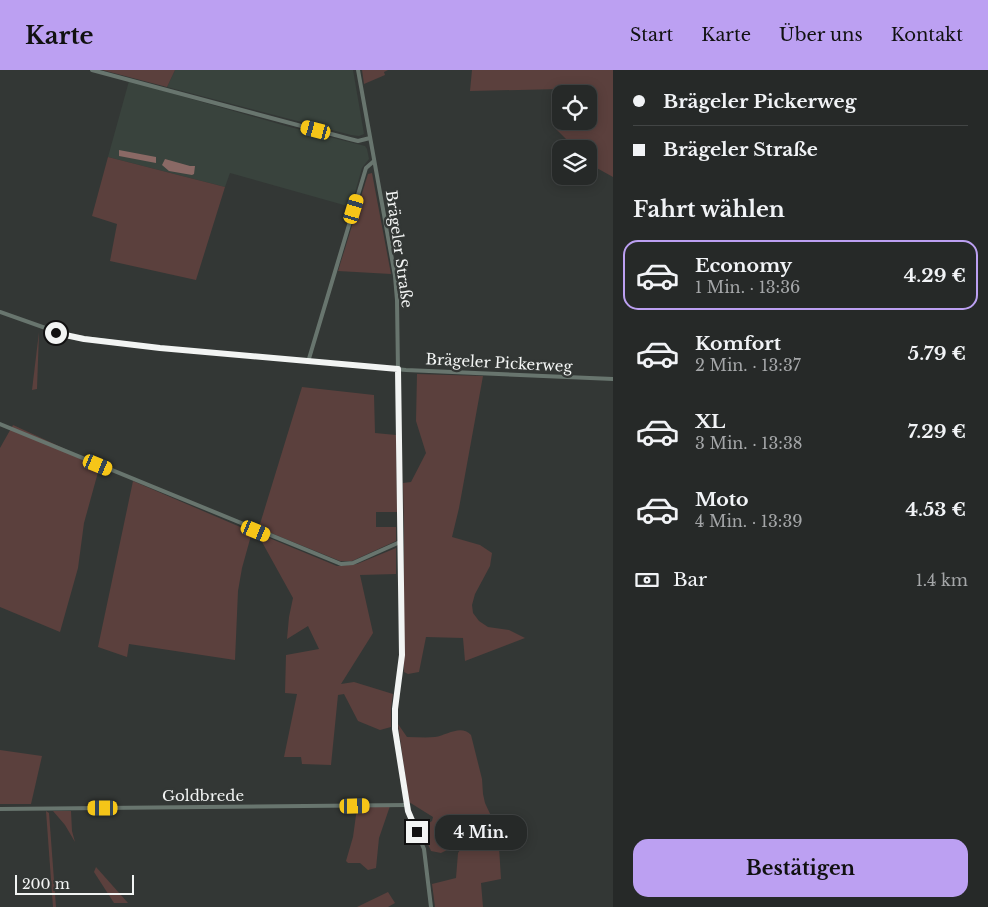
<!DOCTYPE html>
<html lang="de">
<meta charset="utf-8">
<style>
body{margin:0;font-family:"Libre Baskerville",serif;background:#2e3130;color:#f1f3f6;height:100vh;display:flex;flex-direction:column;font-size:19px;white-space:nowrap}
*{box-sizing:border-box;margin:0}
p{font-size:16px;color:#a4a6a8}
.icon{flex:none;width:28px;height:28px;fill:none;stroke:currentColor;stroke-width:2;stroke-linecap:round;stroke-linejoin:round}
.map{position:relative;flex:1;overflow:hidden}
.panel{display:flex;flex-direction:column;background:#262928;width:375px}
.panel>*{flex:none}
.top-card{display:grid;align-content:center;height:110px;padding:0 20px;background:#262928}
.fabs{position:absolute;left:552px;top:15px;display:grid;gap:10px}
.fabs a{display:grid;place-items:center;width:45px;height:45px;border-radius:10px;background:#262928;box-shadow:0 2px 12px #0003,0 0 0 1px #424545;font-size:25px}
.scale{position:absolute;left:15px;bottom:12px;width:119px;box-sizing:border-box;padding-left:5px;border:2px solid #f2f4f3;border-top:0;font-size:14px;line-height:18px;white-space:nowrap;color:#f2f4f3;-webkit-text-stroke:4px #333735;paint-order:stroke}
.end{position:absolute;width:22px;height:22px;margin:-11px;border:6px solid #f2f4f3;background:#111;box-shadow:0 0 0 2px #111}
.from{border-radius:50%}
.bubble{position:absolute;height:35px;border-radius:15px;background:#262928;box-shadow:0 2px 12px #0003,0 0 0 1px #424545;font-size:16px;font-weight:700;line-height:35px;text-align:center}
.car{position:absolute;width:15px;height:30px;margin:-15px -8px;border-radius:6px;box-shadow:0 0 4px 1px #0007;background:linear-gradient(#f5c518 24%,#345 0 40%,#f5c518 0 76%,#345 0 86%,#f5c518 0)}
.top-card b{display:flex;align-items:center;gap:18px;height:48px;font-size:19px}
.top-card b+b{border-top:1px solid #424545}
.top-card i{width:12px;height:12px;background:#f1f3f6}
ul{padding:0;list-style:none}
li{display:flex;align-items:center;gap:15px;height:70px;margin:0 10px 8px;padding:0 10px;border:2px solid transparent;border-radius:15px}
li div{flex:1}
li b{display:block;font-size:19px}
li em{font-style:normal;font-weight:700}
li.on{border-color:#bca0f2}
li>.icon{width:45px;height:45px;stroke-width:1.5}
h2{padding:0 20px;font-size:22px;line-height:60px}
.pay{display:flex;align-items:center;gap:12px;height:55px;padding:0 20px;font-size:19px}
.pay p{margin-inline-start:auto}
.primary-button{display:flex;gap:10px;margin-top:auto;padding:10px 20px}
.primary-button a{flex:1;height:58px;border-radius:15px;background:#bca0f2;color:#111;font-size:20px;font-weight:700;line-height:58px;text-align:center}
header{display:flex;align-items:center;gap:30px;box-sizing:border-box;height:70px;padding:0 25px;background:#bca0f2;color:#111}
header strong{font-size:24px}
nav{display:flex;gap:28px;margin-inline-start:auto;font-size:18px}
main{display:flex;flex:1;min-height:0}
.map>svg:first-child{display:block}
.built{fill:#39433d}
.green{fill:#5b403d}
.water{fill:#8a6965}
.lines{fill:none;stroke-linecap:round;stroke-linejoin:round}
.minor{stroke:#68756e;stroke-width:4}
.route{stroke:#f2f4f3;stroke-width:6}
.labels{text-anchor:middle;stroke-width:5;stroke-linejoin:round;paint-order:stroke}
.street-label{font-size:15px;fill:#f2f4f3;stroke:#333735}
</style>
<header>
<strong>Karte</strong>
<nav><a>Start</a><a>Karte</a><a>Über uns</a><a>Kontakt</a></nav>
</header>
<main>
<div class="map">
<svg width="613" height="837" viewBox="0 0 613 837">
<rect width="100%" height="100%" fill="#333735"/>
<g class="built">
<polygon points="175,0 353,0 364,64 359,66 351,65 167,17"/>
<polygon points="129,11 286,56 365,76 367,79 369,89 362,98 351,137 230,103 225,117 108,87"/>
</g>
<g class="green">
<polygon points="102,0 175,0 167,17"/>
<polygon points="362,0 388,0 384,2 385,5 364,14"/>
<polygon points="472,0 613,0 613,107 595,97 589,91 589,79 576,79 556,59 556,54 562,55 562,51 589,51 589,24 561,24 561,19 470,21"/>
<polygon points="108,87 225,117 196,210 110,191 117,154 92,146"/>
<polygon points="372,103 391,204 338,201 368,104"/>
<polygon points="39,262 37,319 32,320"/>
<polygon points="417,304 483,306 459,438 452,467 480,475 492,483 490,496 475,524 472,535 473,543 479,551 488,557 509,560 525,568 465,591 463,568 426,567 419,602 408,604 404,602 404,457 403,413 411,412 426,383 416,351"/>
<polygon points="302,317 374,325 375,363 396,365 397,442 376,442 376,457 396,457 396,471 352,491 340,491 261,459 260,454"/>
<polygon points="13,355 100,395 84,453 78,498 60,562 0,537 0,378"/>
<polygon points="133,411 252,462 242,498 238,521 235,590 129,574 127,587 98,577"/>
<polygon points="257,463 337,496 357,494 396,478 396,504 360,505 373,563 341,614 354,612 393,624 391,638 391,657 380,660 358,651 344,624 338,625 331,695 302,694 301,687 284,687 297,624 285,623 286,585 319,579 308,556 287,569 289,547 293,528"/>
<path d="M 398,654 L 407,667 C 416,667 426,668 435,667 C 447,665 461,654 471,665 L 482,709 L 483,724 L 485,733 L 498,761 L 501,809 L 481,813 L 483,837 L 435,837 L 432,814 L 456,808 L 458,783 L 462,777 L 472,769 L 464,748 L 444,746 L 440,761 L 447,780 L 441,783 L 431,781 L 421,758 L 432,751 L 433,747 L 409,732 Z"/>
<polygon points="0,680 42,686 31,734 0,734"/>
<polygon points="390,736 379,768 376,798 368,800 360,793 348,793 346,791 353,767 357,738"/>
<polygon points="46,741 49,743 56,837 53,837"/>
<polygon points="53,741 71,741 72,761 75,772 65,755"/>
<polygon points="96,797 128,833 114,833 94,802"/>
<polygon points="388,822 395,833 388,837 357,837"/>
</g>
<g class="water">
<polygon points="119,80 156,87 156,93 119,86"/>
<polygon points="165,89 190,96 195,96 194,104 192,105 169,101 162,95"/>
</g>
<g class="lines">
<g class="minor">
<polyline points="92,0 350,69 358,71 370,68"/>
<polyline points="358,0 395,206 397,230 402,585 395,639 395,659 408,741 424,779 431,837"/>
<polyline points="0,242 68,266 160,278 406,300 613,309"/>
<polyline points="308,292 366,98 374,91"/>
<polyline points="0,354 341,494 353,493 400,472"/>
<polyline points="0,739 407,735"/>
</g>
</g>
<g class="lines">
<polyline class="route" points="56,263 84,269 160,278 398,299 402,585 395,639 395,659 408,741 417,762"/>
</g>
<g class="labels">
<g class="street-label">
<text transform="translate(399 179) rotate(82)" y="5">Brägeler Straße</text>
<text transform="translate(499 293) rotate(3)" y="5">Brägeler Pickerweg</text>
<text x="203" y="731">Goldbrede</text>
</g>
</g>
</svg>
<div class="fabs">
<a><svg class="icon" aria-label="locate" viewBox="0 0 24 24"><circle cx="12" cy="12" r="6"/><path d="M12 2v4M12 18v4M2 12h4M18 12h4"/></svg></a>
<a><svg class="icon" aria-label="layers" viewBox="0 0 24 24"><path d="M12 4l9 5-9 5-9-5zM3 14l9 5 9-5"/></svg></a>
</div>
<div class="scale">200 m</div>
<i class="end from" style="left:56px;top:263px"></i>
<i class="end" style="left:417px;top:762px"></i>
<div class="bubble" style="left:435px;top:745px;width:92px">4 Min.</div>
<i class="car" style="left:316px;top:60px;rotate:285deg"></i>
<i class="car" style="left:354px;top:139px;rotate:17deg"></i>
<i class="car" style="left:98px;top:395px;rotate:112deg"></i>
<i class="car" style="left:256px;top:461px;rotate:112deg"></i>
<i class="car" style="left:355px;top:736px;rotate:89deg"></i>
<i class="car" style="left:103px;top:738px;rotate:270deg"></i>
</div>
<section class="panel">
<div class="top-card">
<b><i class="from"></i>Brägeler Pickerweg</b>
<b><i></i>Brägeler Straße</b>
</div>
<h2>Fahrt wählen</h2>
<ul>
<li class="on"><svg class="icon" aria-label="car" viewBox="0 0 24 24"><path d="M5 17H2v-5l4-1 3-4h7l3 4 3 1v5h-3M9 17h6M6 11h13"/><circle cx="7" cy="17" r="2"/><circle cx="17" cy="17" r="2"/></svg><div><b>Economy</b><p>1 Min. · 13:36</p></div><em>4.29 €</em></li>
<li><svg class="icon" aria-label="car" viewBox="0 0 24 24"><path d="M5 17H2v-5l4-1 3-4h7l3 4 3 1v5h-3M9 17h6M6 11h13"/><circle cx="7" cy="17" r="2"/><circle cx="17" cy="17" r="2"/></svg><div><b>Komfort</b><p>2 Min. · 13:37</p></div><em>5.79 €</em></li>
<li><svg class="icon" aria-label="car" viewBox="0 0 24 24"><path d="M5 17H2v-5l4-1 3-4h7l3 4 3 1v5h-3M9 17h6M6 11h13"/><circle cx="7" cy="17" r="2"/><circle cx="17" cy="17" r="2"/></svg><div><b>XL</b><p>3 Min. · 13:38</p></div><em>7.29 €</em></li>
<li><svg class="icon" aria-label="car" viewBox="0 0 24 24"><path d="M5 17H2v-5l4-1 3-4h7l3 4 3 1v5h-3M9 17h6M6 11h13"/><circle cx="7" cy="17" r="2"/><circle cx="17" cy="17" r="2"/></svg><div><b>Moto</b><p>4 Min. · 13:39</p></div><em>4.53 €</em></li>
</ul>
<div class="pay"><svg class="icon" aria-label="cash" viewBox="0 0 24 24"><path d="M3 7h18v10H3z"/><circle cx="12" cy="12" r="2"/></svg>Bar<p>1.4 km</p></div>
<div class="primary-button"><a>Bestätigen</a></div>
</section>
</main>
